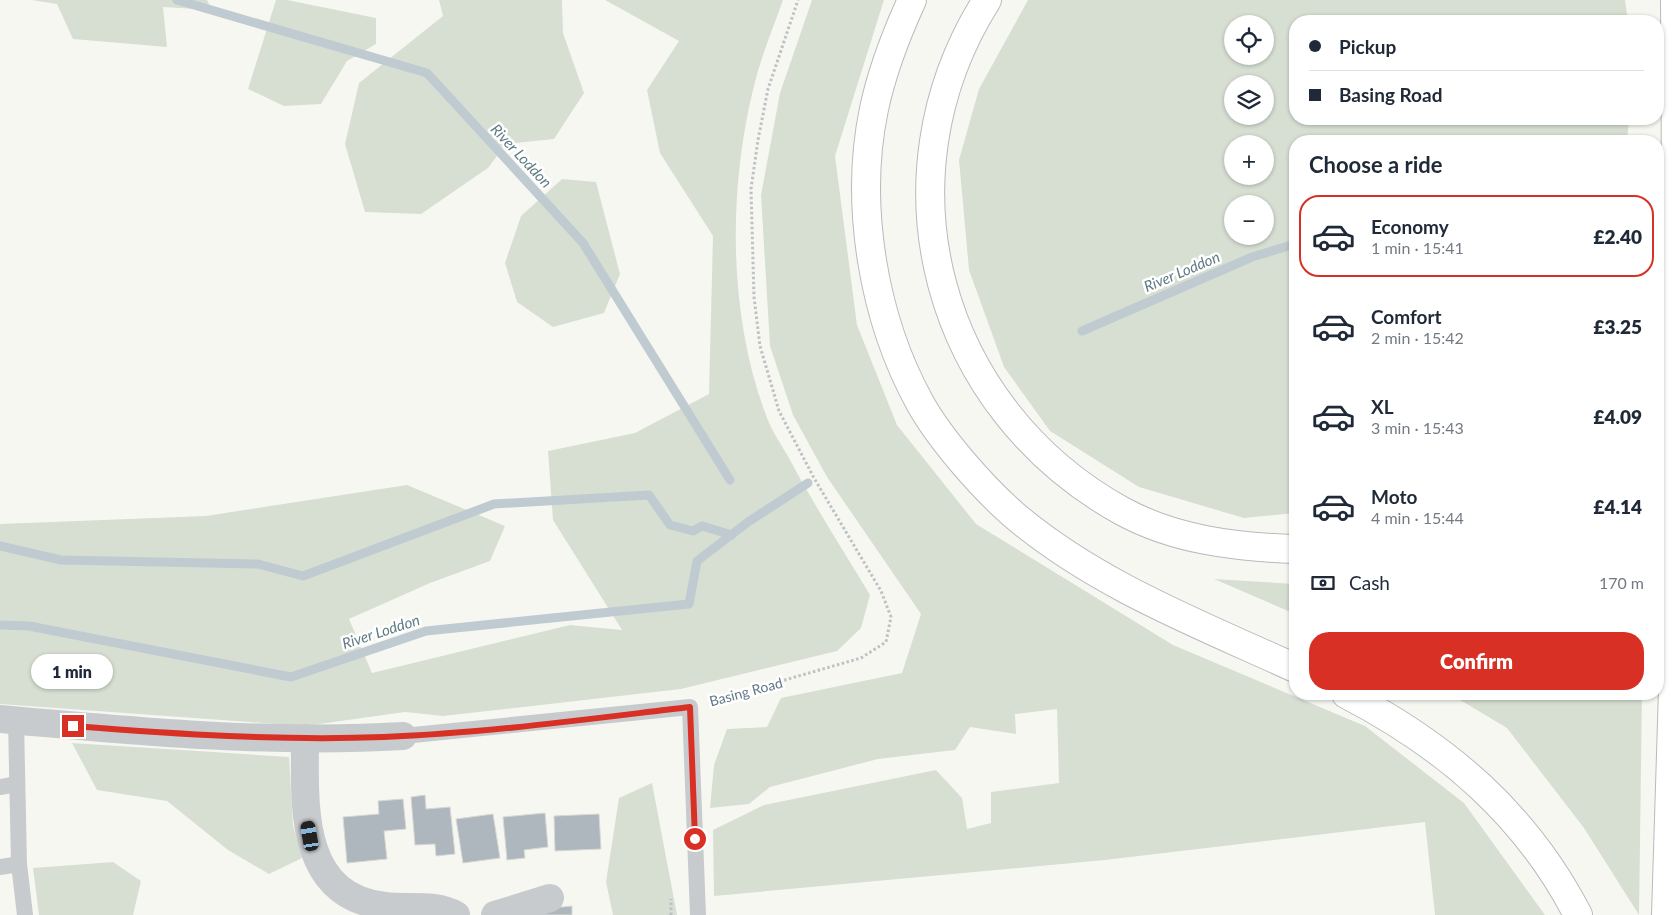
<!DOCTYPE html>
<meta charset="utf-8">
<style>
body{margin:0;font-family:Lato,sans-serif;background:#f6f6f7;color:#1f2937;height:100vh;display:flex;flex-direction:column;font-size:19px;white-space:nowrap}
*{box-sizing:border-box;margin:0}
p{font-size:16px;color:#747a83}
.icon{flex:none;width:28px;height:28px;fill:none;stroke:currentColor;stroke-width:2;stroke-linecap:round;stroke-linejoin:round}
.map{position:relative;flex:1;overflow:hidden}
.panel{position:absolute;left:1289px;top:135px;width:375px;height:565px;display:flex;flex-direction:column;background:#fff;border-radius:20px;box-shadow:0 1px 4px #0004}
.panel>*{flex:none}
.banner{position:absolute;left:1289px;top:15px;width:375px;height:110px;border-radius:20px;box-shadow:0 1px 4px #0004;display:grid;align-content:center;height:110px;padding:0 20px;background:#fff}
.tools{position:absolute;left:1224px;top:15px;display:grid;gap:10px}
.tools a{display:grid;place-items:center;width:50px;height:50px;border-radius:50%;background:#fff;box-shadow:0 1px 4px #0004;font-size:25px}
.end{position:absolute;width:22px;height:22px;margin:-11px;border:6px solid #d93025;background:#fff;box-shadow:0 0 0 2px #fff}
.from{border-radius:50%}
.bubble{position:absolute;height:35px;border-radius:18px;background:#fff;box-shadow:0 1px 4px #0004;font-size:16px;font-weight:800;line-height:35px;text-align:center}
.car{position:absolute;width:15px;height:30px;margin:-15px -8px;border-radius:6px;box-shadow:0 0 4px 1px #0007;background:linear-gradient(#222 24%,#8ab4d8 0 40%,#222 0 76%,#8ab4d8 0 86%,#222 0)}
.banner b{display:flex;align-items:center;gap:18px;height:48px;font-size:19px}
.banner b+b{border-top:1px solid #e0e1e3}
.banner i{width:12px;height:12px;background:#1f2937}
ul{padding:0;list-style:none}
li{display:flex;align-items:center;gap:15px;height:82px;margin:0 10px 8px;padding:0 10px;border:2px solid transparent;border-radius:20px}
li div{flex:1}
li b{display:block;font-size:19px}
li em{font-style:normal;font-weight:800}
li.selected{border-color:#d93025}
li>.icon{width:45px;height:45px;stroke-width:1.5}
h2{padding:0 20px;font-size:22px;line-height:60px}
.pay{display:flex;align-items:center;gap:12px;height:55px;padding:0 20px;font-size:19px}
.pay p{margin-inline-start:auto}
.button{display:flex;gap:10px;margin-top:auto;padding:10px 20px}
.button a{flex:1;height:58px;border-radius:20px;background:#d93025;color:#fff;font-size:20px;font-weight:800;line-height:58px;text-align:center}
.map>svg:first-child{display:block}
.green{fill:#d7dfd3;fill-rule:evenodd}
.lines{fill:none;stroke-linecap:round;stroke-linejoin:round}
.stream{stroke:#bfcbd0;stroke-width:9}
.building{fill:#aeb7bd;stroke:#d8d8d5}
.highway-casing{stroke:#b7bbbe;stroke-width:30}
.path{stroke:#bec1c3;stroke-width:3;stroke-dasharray:2.5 2.5;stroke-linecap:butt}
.lane{stroke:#c8cbce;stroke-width:16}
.street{stroke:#c8cbce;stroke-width:28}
.highway{stroke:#fff;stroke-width:28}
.route{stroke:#d93025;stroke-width:6}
.labels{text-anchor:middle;stroke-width:5;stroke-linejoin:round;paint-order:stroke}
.street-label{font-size:14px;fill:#627787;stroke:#fff}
.water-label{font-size:15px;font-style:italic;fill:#5e7a83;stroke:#fff}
</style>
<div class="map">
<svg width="1679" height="915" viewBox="0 0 1679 915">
<rect width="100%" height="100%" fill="#f7f7f2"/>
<g class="green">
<polygon points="32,0 207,0 212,10 163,7 167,47 73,39 57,4"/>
<polygon points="276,0 287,0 376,18 376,44 347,61 321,104 284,106 248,89"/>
<polygon points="439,0 562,0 563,33 584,93 554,139 506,144 488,168 421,214 365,212 345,144 359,83 443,16"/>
<path d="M 605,0 L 783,0 C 773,28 761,57 754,86 C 728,189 728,315 766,415 C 771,430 781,444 789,458 C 814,505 843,550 870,595 L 861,628 L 837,651 L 681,689 L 443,716 L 405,712 L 305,726 L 0,704 L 0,524 L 206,516 L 407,485 L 505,526 L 490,561 L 430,583 L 349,619 L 372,673 L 570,625 L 622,630 L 553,520 L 548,451 L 635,433 L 709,394 L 713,236 L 660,153 L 647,90 L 679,41 Z"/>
<polygon points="812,0 884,0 835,156 857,325 897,425 976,524 1173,645 1365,726 1464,803 1545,915 1435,915 1425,822 1105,860 714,896 713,830 764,805 936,770 962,798 967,829 991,823 991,792 1059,783 1057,709 1015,714 1016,734 970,727 955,750 878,759 770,787 749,804 710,808 714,765 727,729 767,727 781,698 902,673 921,614 827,477 793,415 770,346 761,195 780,93"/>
<path d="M 1028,0 L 1625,0 L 1628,21 L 1295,21 L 1295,119 L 1629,119 L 1627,141 L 1295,141 L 1295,513 L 1244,518 L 1139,487 L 1050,431 L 1004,367 L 969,270 L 959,160 L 979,89 ZM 1232,24 L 1265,24 L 1265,56 L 1232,56 ZM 1232,84 L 1265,84 L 1265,116 L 1232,116 ZM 1232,144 L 1265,144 L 1265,176 L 1232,176 ZM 1232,204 L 1265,204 L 1265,236 L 1232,236 Z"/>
<polygon points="562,179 596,182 620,274 604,313 553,327 517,302 505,263 521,216"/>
<polygon points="1214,579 1295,584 1295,614"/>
<polygon points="1450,694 1642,694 1639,915 1584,828 1507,728"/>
<polygon points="72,743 289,757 293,825 302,858 269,874 228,850 167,801 97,790"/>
<polygon points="652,783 677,915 613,915 606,882 619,798"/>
<polygon points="113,862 141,881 133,915 39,915 33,868"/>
</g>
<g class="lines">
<g class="stream">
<polyline points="177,0 427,73 583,243 730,480"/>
<polyline points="1082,331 1252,257 1295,244"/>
<polyline points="0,546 61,560 258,564 303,576 494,504 649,495 670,525 693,531 702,526 732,535"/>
<polyline points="0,625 29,626 291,677 426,631 689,604 697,561 748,522 808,483"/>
</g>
</g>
<g class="building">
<polygon points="425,795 426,809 450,807 455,854 436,856 435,844 415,845 411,797"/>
<polygon points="403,799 406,829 384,831 387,859 347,863 343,817 379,814 378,801"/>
<polygon points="545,813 548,847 524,850 525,858 507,860 503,817"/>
<polygon points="493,814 500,858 463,863 456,819"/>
<polygon points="599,814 601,849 555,851 554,816"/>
<polygon points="572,906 572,915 523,915 523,911"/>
</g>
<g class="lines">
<defs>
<g id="highway">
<path d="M 912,0 C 896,35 882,71 874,109 C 854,204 873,318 920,403 C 940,439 982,487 1014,515 C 1095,584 1199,624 1295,668"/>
<path d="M 987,0 C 873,180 937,409 1122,511 C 1175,540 1236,547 1295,549"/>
<path d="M 1346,694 C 1446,746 1526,814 1578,915"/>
<polyline points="1666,915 1673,690 1677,377 1675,0"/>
</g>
</defs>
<use href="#highway" class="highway-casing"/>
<g class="path">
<polyline points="712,701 861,658 886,642 891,617 881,591 814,478 779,411 760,346 754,297 751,189 758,140 768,89 798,0"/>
<polyline points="671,915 671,899"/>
</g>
<g class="lane">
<polyline points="16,721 19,864 25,915"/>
<polyline points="403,736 690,707 698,915"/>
<polyline points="0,787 17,784"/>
<polyline points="0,867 19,864"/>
</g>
<g class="street">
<path d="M 0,719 C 133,731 269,744 403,736"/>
<path d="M 305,738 C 305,803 297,896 385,906 C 409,909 435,903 456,915"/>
<polyline points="495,915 550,898"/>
</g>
<use href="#highway" class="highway"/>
</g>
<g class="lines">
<path class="route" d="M 73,726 C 176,734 280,741 384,737 C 486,733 588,719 690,707 L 695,839"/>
</g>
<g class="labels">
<g class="street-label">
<text transform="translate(746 692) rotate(-15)" y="5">Basing Road</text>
</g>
<g class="water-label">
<text transform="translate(521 156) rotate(47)" y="5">River Loddon</text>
<text transform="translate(1182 272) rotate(-23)" y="5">River Loddon</text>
<text transform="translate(381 632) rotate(-18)" y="5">River Loddon</text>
</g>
</g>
</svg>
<div class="tools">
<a><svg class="icon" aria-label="locate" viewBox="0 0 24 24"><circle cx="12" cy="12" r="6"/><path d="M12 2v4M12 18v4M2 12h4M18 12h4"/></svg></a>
<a><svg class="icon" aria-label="layers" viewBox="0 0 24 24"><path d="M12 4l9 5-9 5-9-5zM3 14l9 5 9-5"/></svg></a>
<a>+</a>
<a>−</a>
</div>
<i class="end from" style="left:695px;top:839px"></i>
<i class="end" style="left:73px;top:726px"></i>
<div class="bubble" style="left:31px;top:654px;width:82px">1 min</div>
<i class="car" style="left:310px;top:836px;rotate:350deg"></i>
<div class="banner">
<b><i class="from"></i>Pickup</b>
<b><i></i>Basing Road</b>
</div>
<section class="panel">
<h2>Choose a ride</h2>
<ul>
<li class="selected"><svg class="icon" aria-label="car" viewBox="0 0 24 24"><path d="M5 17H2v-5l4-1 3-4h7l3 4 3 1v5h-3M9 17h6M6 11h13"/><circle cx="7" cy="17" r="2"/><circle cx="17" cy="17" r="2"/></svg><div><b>Economy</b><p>1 min · 15:41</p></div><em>£2.40</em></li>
<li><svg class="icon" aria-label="car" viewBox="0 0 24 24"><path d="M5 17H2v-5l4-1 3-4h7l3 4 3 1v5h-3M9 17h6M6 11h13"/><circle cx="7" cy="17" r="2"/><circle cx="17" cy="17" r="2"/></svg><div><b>Comfort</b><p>2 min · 15:42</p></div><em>£3.25</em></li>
<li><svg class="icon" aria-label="car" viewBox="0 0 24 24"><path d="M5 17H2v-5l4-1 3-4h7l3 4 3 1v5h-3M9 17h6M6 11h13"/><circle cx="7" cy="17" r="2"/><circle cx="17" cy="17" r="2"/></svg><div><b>XL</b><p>3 min · 15:43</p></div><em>£4.09</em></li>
<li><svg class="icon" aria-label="car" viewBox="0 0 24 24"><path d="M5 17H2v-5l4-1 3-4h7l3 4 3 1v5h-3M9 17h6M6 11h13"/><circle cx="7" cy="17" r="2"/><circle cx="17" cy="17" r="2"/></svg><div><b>Moto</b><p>4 min · 15:44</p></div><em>£4.14</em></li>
</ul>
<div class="pay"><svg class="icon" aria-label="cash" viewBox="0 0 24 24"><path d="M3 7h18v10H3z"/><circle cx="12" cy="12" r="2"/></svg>Cash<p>170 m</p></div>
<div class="button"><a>Confirm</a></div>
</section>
</div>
